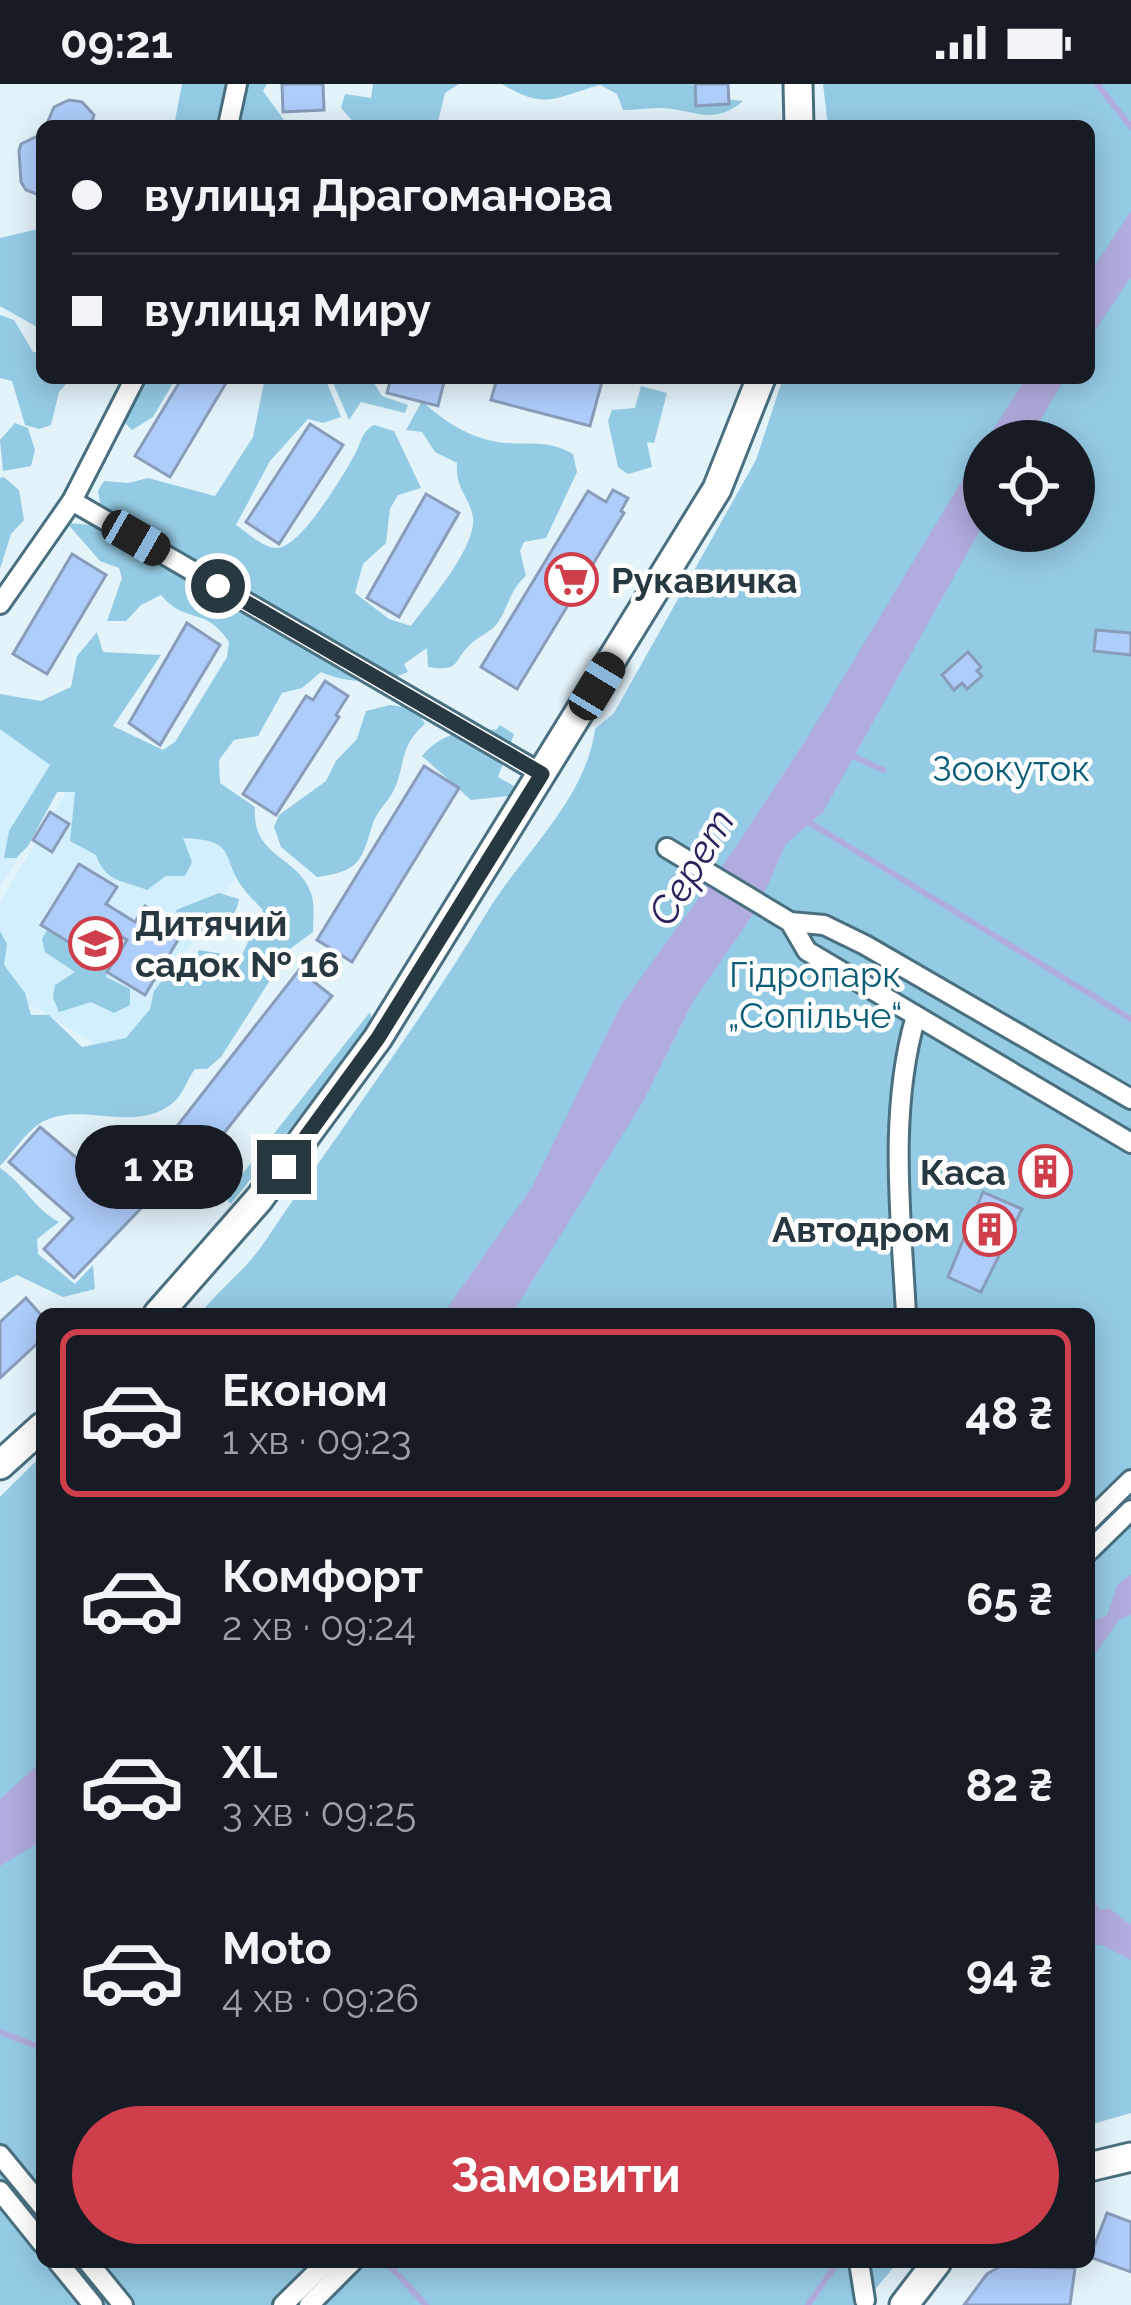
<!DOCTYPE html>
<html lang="uk">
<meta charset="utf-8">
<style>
body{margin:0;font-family:Raleway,sans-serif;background:#20242c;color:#f1f3f6;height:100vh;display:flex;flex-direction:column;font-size:45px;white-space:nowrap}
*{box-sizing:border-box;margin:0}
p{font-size:39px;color:#9ea1a6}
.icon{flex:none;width:66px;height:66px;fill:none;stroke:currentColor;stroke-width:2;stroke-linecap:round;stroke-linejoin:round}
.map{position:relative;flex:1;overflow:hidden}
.panel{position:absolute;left:36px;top:1224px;width:1059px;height:960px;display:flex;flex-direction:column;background:#171b24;border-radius:18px;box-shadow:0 6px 30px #0003}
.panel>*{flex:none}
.guide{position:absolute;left:36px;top:36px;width:1059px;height:264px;border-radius:18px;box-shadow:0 6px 30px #0003;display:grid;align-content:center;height:264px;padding:0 36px;background:#171b24}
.fabs{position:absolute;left:963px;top:336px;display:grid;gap:24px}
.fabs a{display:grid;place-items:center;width:132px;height:132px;border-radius:50%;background:#171b24;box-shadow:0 6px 30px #0003;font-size:60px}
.end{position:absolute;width:54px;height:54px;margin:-27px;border:15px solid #283840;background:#fff;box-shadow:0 0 0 6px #fff}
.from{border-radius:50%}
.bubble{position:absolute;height:84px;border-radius:42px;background:#171b24;box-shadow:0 6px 30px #0003;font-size:39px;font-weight:700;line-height:84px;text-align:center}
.car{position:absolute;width:36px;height:72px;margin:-36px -18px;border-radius:15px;box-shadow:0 0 9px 3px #0007;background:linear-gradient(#222 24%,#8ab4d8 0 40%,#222 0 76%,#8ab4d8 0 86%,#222 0)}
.guide b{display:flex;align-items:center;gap:42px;height:114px;font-size:45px}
.guide b+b{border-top:3px solid #363941}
.guide i{width:30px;height:30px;background:#f1f3f6}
ul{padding:21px 0 0;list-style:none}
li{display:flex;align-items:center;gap:36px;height:168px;margin:0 24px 18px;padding:0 12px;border:6px solid transparent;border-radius:18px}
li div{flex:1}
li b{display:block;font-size:45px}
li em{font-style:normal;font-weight:700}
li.current{border-color:#ce3e4b}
li>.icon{width:108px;height:108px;stroke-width:1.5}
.primary-button{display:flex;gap:24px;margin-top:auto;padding:24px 36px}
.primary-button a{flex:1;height:138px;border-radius:72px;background:#ce3e4b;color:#fff;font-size:48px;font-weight:700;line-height:138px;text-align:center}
.status{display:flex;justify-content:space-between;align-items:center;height:84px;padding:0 60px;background:#171b24;direction:ltr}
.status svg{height:33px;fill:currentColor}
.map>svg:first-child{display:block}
.built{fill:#d1effc}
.green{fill:#94cbe4;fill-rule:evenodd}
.water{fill:#b0acdf}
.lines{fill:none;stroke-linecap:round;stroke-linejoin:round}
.stream{stroke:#b0acdf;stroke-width:6}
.building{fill:#aecdfb;stroke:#899dbb;stroke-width:3}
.street-casing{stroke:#4a7080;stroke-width:24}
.secondary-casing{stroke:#4a7080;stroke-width:33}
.street{stroke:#fff;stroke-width:18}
.secondary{stroke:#fff;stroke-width:27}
.route{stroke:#283840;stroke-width:15}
.labels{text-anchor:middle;stroke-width:9;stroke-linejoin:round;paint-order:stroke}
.poi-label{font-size:36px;font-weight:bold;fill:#283840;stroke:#fdfdfd;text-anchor:start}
.park-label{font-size:36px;fill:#0a5c77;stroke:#fdfdfd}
.water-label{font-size:39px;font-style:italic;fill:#2e215d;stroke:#fdfdfd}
</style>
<div class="status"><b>09:21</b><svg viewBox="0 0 49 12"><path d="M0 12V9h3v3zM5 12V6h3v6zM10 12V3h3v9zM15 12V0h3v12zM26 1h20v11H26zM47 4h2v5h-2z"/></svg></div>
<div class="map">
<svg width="1131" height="2221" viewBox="0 0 1131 2221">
<rect width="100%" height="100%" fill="#e3f3fa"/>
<g class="built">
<polygon points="0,628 78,676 0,803"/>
<polygon points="91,667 253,767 117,973 0,902 0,818"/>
</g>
<g class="green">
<polygon points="182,0 225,0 225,42 174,42"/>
<polygon points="247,0 267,0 263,7 284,36 309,42 241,42"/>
<polygon points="373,0 459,0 445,9 437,42 357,42 341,24 345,10 371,14"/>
<path d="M 502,0 L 692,0 L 702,12 L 743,17 C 714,42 694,26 662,24 C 649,24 636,26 623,26 L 617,10 L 600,1 C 556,13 545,27 502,0 Z"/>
<path d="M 823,0 L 1131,0 L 1131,2029 L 1089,2041 L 1089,1230 L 200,1230 C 220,1204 247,1185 266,1156 C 339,1047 418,942 486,830 C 521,771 586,716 595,645 L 614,629 L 756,376 L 783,294 L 1089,294 L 1089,42 L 828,42 ZM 984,357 L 1074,357 L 1074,447 L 984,447 Z"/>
<polygon points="42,144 42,246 0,222 0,154"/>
<polygon points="0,231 14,236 33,268 42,269 42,294 71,294 59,308 51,341 39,345 25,341 12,297 0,294"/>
<polygon points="135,294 176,294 153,333 132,346 122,336"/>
<path d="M 265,294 L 325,294 L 341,333 L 323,339 L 308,335 L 270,377 L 236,441 C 248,449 263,464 277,464 C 300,464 343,392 354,372 C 362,358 360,349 374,341 L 394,347 L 421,404 L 398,411 L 390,425 L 386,459 L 363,480 L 355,509 L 389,535 L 411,542 C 428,519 477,463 473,433 C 469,411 455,405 457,379 L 435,368 L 422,348 L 406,346 L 422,317 C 445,339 475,357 507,359 C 534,361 548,356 573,370 L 577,388 L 546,454 L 524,458 L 520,467 L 526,492 C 509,506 509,524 496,541 C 490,548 480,552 473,558 C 451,577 463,588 428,583 L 427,564 L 404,580 L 408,588 C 380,600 348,600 321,588 L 302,604 L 282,609 L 258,652 L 234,656 L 219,676 L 220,699 L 255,723 C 251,773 298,772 311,809 C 315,820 313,836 313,848 L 290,865 L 221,973 L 207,985 L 195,985 C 188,994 183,1010 175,1017 C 135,1053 80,1014 39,1040 C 25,1049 12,1070 0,1082 L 0,847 L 7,860 L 4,881 L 25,909 L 31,931 L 49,931 L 82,963 L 126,954 L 150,925 L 154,907 L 180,873 L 184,887 L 192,883 L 199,866 L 241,873 L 263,826 C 257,819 248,812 243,804 C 220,772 238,756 183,754 L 192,778 L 185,792 L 166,792 L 147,806 C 123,796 106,799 96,771 L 70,757 L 75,708 L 57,708 L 28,762 L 16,774 L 4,774 L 9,747 L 50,681 L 0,645 L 0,610 L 41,617 L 71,603 L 77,572 L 97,548 L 103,568 L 161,571 L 113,642 L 163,666 L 175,658 L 227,573 L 229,558 C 205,521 185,541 161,511 L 141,521 L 126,537 L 107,537 L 122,494 L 119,484 L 100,477 L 67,439 L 104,442 L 98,407 L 104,397 L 128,399 L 148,394 L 215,412 L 253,353 Z"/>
<polygon points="331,294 371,294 382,312 408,321 405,329 361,318 349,336"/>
<polygon points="641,302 667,309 654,359 647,358 652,383 628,390 618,383 608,337 612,326 635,324"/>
<polygon points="15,339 28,344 35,366 31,382 3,387 0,356"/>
<polygon points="4,393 19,406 24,436 11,450 0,485 0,394"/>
<path d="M 390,621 L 416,625 L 425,640 C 399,662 406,680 394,706 C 388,718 377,727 373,739 C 361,777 361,787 317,793 L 281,763 L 274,743 L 279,731 L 326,697 L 336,677 L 357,655 L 366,627 Z"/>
<path d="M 500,641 L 514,650 L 498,693 L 514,702 L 509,712 L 471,716 L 422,672 C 439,651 469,642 496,646 Z"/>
<path d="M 219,809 L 239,815 C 235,843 208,849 184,854 L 176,826 Z"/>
<polygon points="50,842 80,857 84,865 110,868 106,893 130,905 130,921 114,929 91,918 59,928 53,914 55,901 75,888 45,868 42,855"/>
<polygon points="370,928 373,939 231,1120 224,1113"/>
<path d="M 0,1084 C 24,1100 34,1125 59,1138 L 37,1155 L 38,1170 L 75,1200 L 93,1181 L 95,1205 L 63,1213 L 17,1191 L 0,1199 Z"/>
<polygon points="42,1371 42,2178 898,2178 862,2221 0,2221 0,1413"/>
</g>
<g class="water">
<polygon points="1131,127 1131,193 1089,255 1089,190"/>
<polygon points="1026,294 1065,294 1028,357 986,357"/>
<polygon points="984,360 984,439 823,728 786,760 757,825 692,919 644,1016 512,1230 443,1230 532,1103 621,921 733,767 807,654"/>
<polygon points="1131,1490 1131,1531 1119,1536 1089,1578 1092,1536 1107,1532 1117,1501"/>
<polygon points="42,1677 42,1757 0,1782 0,1715"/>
<polygon points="1089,1805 1100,1826 1109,1824 1131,1841 1131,1876 1102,1861 1089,1862"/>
</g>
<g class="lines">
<g class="stream">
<polyline points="1097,0 1131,43"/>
<polyline points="848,670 883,686"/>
<polyline points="807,737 1131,935"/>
<polyline points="0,1948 42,1964"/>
<polyline points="386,2178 426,2221"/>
<polyline points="808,2221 838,2178"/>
</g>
</g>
<g class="building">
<polygon points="282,0 323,0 324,26 283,28"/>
<polygon points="695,0 728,0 729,20 696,22"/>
<polygon points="69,16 82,18 94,31 91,42 46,42 54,23"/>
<polygon points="42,50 42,112 26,106 21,98 19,67 21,60"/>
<polygon points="182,294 229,294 170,393 135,372"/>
<polygon points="391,294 445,294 438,322 387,309"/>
<polygon points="497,294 603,294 590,342 491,316"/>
<polygon points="310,340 343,361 279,460 246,438"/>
<polygon points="613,406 628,414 621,427 624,429 517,605 481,583 588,407 606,418"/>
<polygon points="426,410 459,429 399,533 367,514"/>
<polygon points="72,470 106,491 47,590 13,570"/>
<polygon points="187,539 220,561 160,661 129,639"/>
<polygon points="1096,546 1131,549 1131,571 1094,567"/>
<polygon points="968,568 981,583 977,587 982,592 967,605 962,599 954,606 942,591"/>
<polygon points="325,597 348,612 336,631 339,633 276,731 243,710 306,612 313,616"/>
<polygon points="424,682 459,704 352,878 317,856"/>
<polygon points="50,728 69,740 52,768 33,756"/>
<polygon points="79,780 117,803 106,820 135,838 145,822 184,846 145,911 107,888 127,856 95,836 78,864 41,841"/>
<polygon points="299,886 332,912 206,1072 174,1046"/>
<polygon points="40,1043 105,1098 117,1085 149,1116 74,1194 44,1165 73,1134 9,1078"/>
<polygon points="983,1108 1022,1125 981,1208 948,1193"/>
<polygon points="26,1214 42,1232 42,1255 0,1294 0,1238"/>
<polygon points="1107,2129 1131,2138 1131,2188 1090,2173"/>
<polygon points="1001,2182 1075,2184 1070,2221 964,2221 987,2190"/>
</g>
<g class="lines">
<defs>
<g id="street">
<polyline points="228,42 237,0"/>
<polyline points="72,417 542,690"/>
<polyline points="0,520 72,417 135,294"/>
<polyline points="667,764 790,838 824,841 865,861 1131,1015"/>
<polyline points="790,838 807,867 1131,1059"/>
<path d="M 906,1230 C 901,1133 888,1027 916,932"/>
<polyline points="1089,1437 1131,1396"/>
<polyline points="1089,1467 1131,1426"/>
<polyline points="0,2071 42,2122"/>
<polyline points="0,2107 42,2159"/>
<polyline points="58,2178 93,2221"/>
<polyline points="88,2178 123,2221"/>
<polyline points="859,2178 865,2216"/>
<polyline points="283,2221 327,2178"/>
<polyline points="309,2221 352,2178"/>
</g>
<g id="secondary">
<polyline points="798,0 799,42"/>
<polyline points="158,1230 259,1115 378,954 717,405 761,294"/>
<polyline points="0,1381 42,1343"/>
<polyline points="1089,2083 1131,2073"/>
<polyline points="904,2221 937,2178"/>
</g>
</defs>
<use href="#street" class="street-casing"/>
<use href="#secondary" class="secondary-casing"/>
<use href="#street" class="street"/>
<use href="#secondary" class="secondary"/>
</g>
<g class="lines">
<polyline class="route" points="218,502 542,690 378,954 284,1083"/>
</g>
<defs>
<symbol id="supermarket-ring" viewBox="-11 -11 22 22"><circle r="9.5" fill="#fdfdfd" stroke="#ce3e4b" stroke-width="1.5"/><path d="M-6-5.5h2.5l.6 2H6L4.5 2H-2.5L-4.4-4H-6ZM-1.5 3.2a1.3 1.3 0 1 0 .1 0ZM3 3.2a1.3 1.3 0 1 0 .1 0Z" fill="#ce3e4b"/></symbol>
<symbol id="school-ring" viewBox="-11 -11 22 22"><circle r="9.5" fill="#fdfdfd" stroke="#ce3e4b" stroke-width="1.5"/><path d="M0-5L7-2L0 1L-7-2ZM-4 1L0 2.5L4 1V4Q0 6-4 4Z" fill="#ce3e4b"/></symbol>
<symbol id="building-ring" viewBox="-11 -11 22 22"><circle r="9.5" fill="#fdfdfd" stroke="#ce3e4b" stroke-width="1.5"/><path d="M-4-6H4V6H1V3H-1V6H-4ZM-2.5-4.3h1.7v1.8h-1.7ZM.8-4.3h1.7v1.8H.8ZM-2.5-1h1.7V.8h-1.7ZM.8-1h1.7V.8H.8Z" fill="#ce3e4b"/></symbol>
</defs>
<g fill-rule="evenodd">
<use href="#supermarket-ring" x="542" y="466" width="59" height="59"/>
<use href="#school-ring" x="66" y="830" width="59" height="59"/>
<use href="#building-ring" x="1016" y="1058" width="59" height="59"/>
<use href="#building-ring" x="960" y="1116" width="59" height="59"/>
</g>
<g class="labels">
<g class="poi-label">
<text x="611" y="509">Рукавичка</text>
<text x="135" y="852">Дитячий<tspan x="135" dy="41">садок № 16</tspan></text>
<text x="1006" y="1101" text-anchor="end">Каса</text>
<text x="950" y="1158" text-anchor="end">Автодром</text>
</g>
<g class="park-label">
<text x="1011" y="697">Зоокуток</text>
<text x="815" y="903">Гідропарк<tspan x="815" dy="41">„Сопільче“</tspan></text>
</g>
<g class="water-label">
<text transform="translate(691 783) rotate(-59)" y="14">Серет</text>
</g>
</g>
</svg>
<div class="fabs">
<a><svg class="icon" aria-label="locate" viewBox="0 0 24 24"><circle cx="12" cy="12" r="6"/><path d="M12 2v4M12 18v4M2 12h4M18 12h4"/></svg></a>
</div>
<i class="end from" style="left:218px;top:502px"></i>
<i class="end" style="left:284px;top:1083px"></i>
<div class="bubble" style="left:75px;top:1041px;width:168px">1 хв</div>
<i class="car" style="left:136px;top:454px;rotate:120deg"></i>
<i class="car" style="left:597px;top:602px;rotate:31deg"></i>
<div class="guide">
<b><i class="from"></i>вулиця Драгоманова</b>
<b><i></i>вулиця Миру</b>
</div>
<section class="panel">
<ul>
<li class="current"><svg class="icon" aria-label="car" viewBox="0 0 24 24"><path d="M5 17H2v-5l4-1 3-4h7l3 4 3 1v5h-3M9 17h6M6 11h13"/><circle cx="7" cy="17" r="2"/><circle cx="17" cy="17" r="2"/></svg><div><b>Економ</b><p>1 хв · 09:23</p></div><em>48 ₴</em></li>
<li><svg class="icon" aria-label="car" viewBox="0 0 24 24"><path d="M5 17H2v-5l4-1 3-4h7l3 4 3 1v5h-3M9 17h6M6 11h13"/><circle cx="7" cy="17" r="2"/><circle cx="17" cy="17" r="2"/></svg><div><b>Комфорт</b><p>2 хв · 09:24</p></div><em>65 ₴</em></li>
<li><svg class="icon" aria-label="car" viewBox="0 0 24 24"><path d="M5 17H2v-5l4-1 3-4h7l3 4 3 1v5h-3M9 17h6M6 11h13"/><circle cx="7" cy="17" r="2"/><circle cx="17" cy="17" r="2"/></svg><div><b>XL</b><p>3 хв · 09:25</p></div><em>82 ₴</em></li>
<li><svg class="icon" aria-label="car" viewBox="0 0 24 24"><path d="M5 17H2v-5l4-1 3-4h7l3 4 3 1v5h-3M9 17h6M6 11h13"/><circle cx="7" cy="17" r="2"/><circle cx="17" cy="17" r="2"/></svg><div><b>Moto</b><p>4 хв · 09:26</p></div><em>94 ₴</em></li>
</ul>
<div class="primary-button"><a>Замовити</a></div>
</section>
</div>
